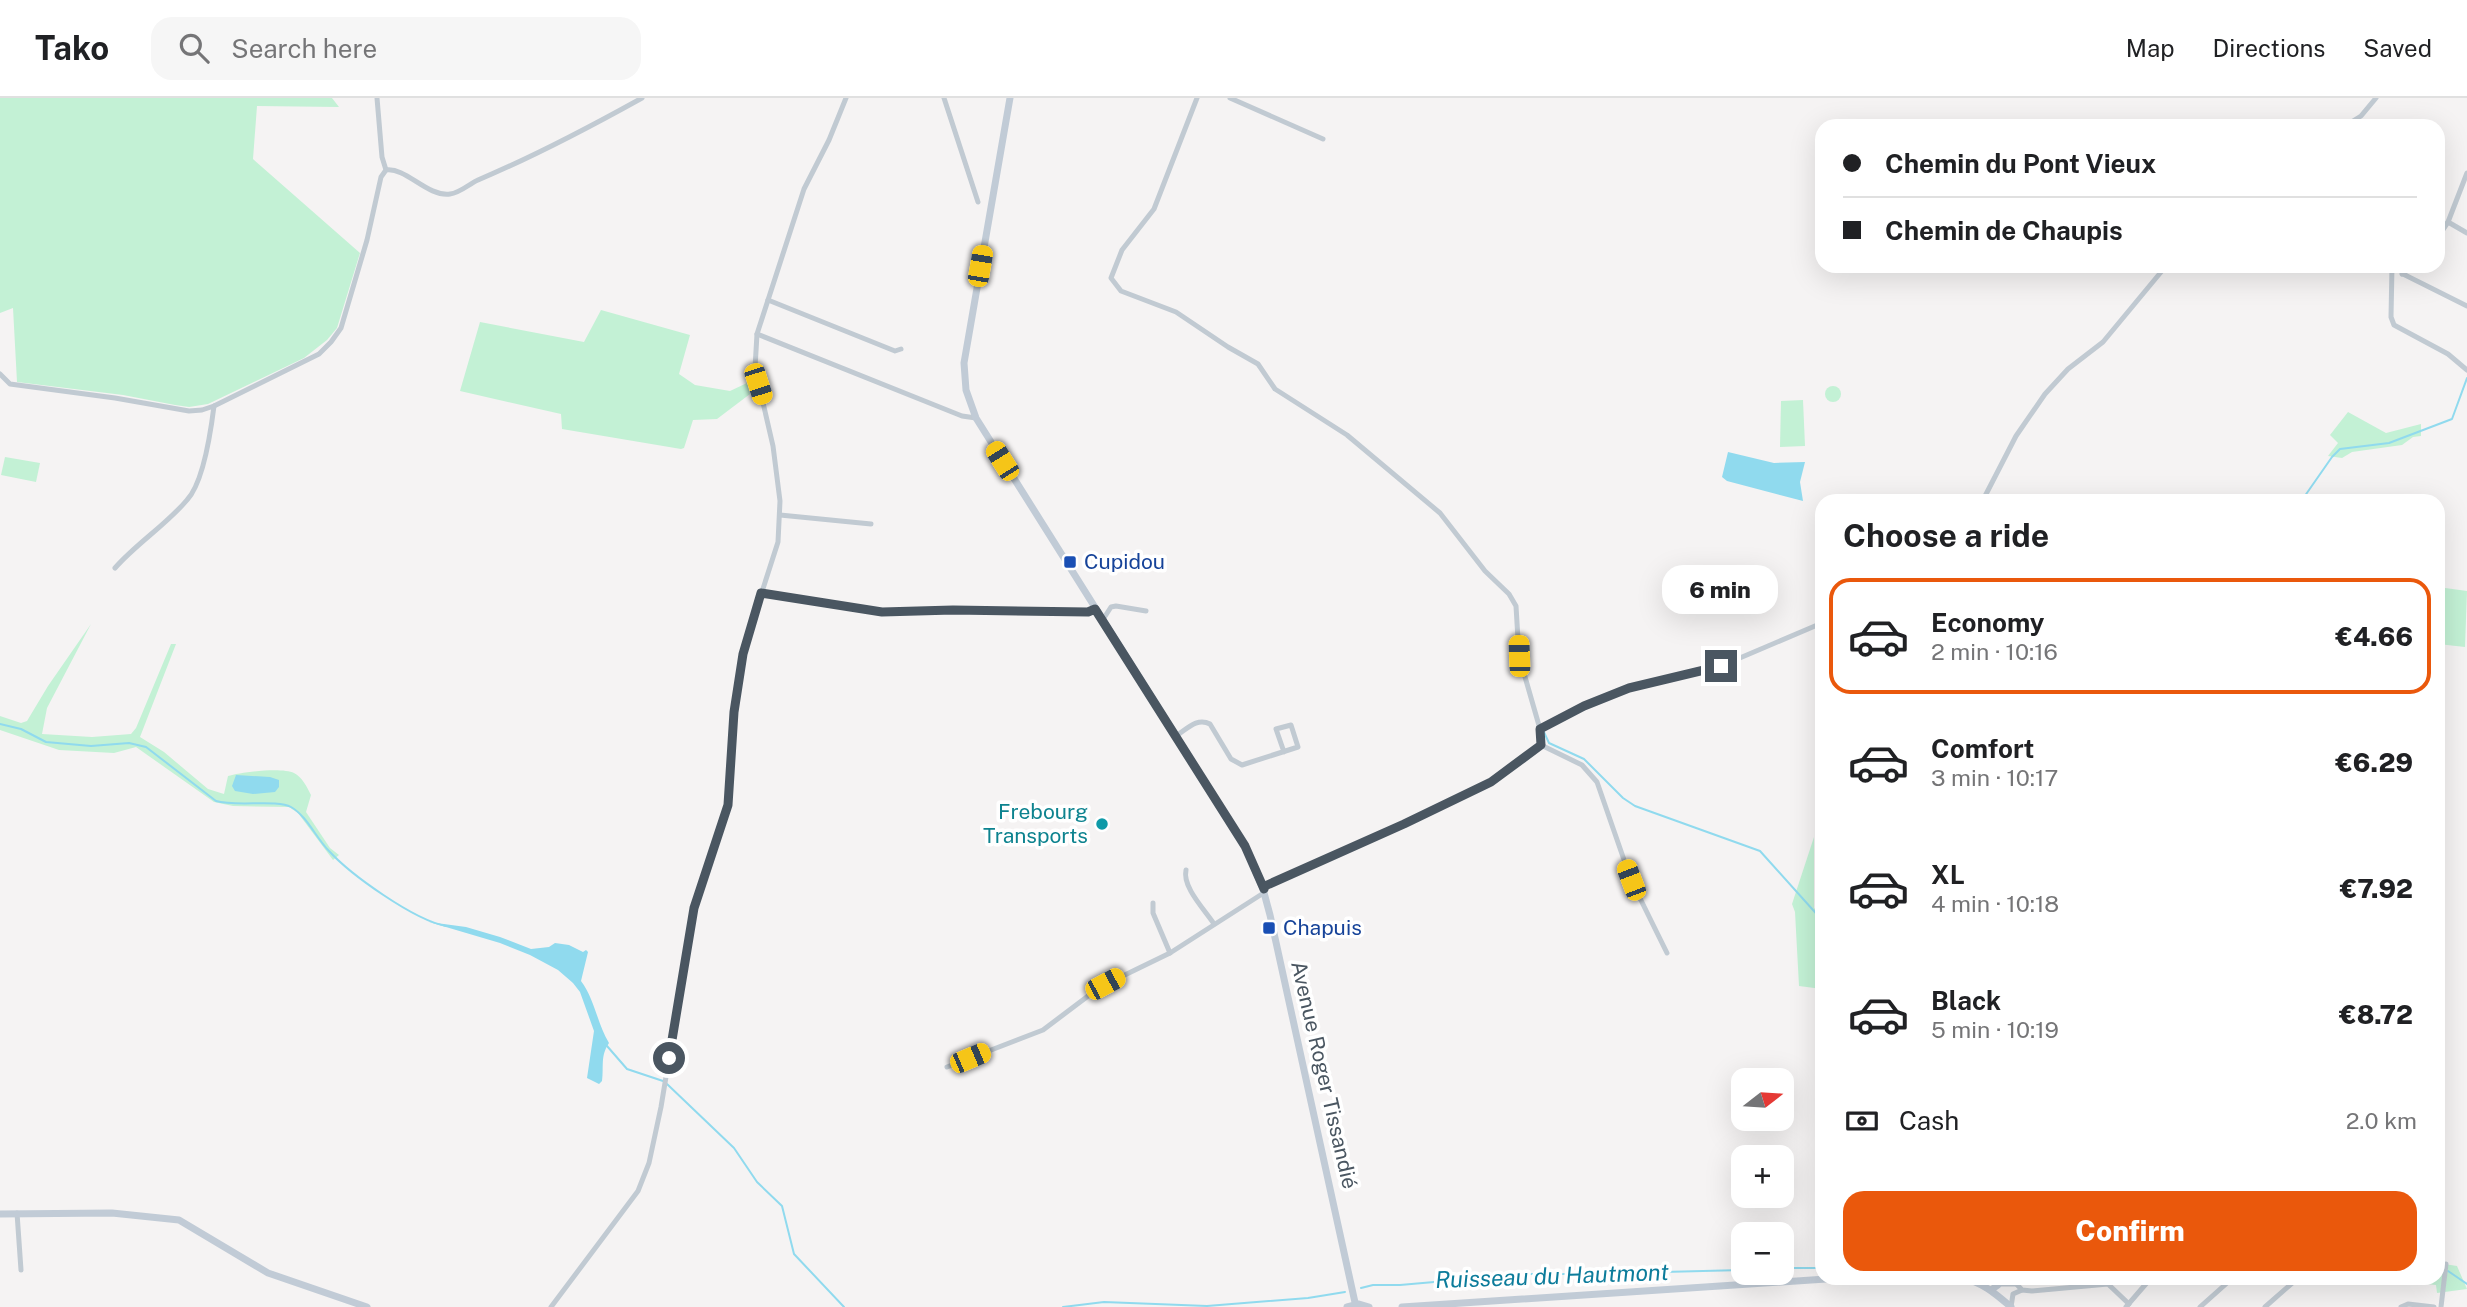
<!DOCTYPE html>
<meta charset="utf-8">
<style>
body{margin:0;font-family:"Public Sans",sans-serif;background:#f6f6f6;color:#202124;height:100vh;display:flex;flex-direction:column;font-size:26px;white-space:nowrap}
*{box-sizing:border-box;margin:0}
p{font-size:23px;color:#757577}
.icon{flex:none;width:38px;height:38px;fill:none;stroke:currentColor;stroke-width:2;stroke-linecap:round;stroke-linejoin:round}
.map{position:relative;flex:1;overflow:hidden}
.panel{position:absolute;left:1815px;top:396px;width:630px;height:791px;display:flex;flex-direction:column;background:#fff;border-radius:21px;box-shadow:0 7px 28px #0002}
.panel>*{flex:none}
.guide{position:absolute;left:1815px;top:21px;width:630px;height:154px;border-radius:21px;box-shadow:0 7px 28px #0002;display:grid;align-content:center;height:154px;padding:0 28px;background:#fff}
.needle{width:46px;rotate:73deg}
.fabs{position:absolute;left:1731px;top:970px;display:grid;gap:14px}
.fabs a{display:grid;place-items:center;width:63px;height:63px;border-radius:14px;background:#fff;box-shadow:0 7px 28px #0002;font-size:35px}
.end{position:absolute;width:32px;height:32px;margin:-16px;border:9px solid #4a5661;background:#fff;box-shadow:0 0 0 4px #fff}
.from{border-radius:50%}
.bubble{position:absolute;height:49px;border-radius:21px;background:#fff;box-shadow:0 7px 28px #0002;font-size:23px;font-weight:800;line-height:49px;text-align:center}
.car{position:absolute;width:21px;height:42px;margin:-21px -10px;border-radius:9px;box-shadow:0 0 5px 2px #0007;background:linear-gradient(#f5c518 24%,#345 0 40%,#f5c518 0 76%,#345 0 86%,#f5c518 0)}
.guide b{display:flex;align-items:center;gap:24px;height:66px;font-size:26px}
.guide b+b{border-top:2px solid #e0e0e0}
.guide i{width:18px;height:18px;background:#202124}
ul{padding:0;list-style:none}
li{display:flex;align-items:center;gap:21px;height:116px;margin:0 14px 10px;padding:0 14px;border:4px solid transparent;border-radius:21px}
li div{flex:1}
li b{display:block;font-size:26px}
li em{font-style:normal;font-weight:800}
li.selected{border-color:#ea580c}
li>.icon{width:63px;height:63px;stroke-width:1.5}
h2{padding:0 28px;font-size:32px;line-height:84px}
.pay{display:flex;align-items:center;gap:18px;height:77px;padding:0 28px;font-size:26px}
.pay p{margin-inline-start:auto}
.cta{display:flex;gap:14px;margin-top:auto;padding:14px 28px}
.cta a{flex:1;height:80px;border-radius:21px;background:#ea580c;color:#fff;font-size:28px;font-weight:800;line-height:80px;text-align:center}
header{display:flex;align-items:center;gap:42px;box-sizing:border-box;height:98px;padding:0 35px;background:#fff;border-bottom:2px solid #e0e0e0}
header strong{font-size:33px}
nav{display:flex;gap:38px;margin-inline-start:auto;font-size:24px}
.search{width:490px;height:63px;background:#f6f6f6;display:flex;align-items:center;gap:18px;box-sizing:border-box;padding:0 24px;border-radius:21px;color:#757577;font-size:26px}
.map>svg:first-child{display:block}
.green{fill:#c3f1d5}
.water{fill:#90daee}
.lines{fill:none;stroke-linecap:round;stroke-linejoin:round}
.stream{stroke:#90daee;stroke-width:2}
.street{stroke:#c1cad2;stroke-width:5}
.secondary{stroke:#c1cbd6;stroke-width:7}
.route{stroke:#4a5661;stroke-width:9}
.transit-dot{fill:#1a4fb4;stroke:#fff;stroke-width:2.5}
.culture-dot{fill:#0f9aa8;stroke:#fff;stroke-width:2.5}
.labels{text-anchor:middle;stroke-width:7;stroke-linejoin:round;paint-order:stroke}
.transit-label{font-size:21px;fill:#164399;stroke:#fff;text-anchor:start}
.culture-label{font-size:21px;fill:#0d838f;stroke:#fff;text-anchor:end}
.street-label{font-size:21px;fill:#4a5661;stroke:#fff}
.water-label{font-size:23px;font-style:italic;fill:#0c7c9b;stroke:#fff}
</style>
<header>
<strong>Tako</strong>
<div class="search"><svg class="icon" aria-label="search" viewBox="0 0 24 24"><circle cx="10" cy="10" r="6"/><path d="M15 15l6 6"/></svg>Search here</div>
<nav><a>Map</a><a>Directions</a><a>Saved</a></nav>
</header>
<div class="map">
<svg width="2467" height="1209" viewBox="0 0 2467 1209">
<rect width="100%" height="100%" fill="#f5f3f3"/>
<g class="green">
<polygon points="0,0 332,0 339,9 257,8 253,61 360,155 337,230 327,242 304,260 208,306 189,309 175,307 123,297 17,284 13,210 0,215"/>
<polygon points="601,212 690,237 679,276 695,287 730,293 747,285 750,296 717,321 693,322 684,350 681,351 562,331 561,316 460,293 480,224 584,244"/>
<circle cx="1833" cy="296" r="8"/>
<polygon points="1803,302 1805,348 1780,349 1781,303"/>
<polygon points="2348,314 2386,335 2421,326 2421,338 2413,339 2402,347 2352,354 2342,360 2328,358 2338,345 2330,337"/>
<polygon points="5,359 40,365 36,384 1,377"/>
<polygon points="2438,489 2467,493 2465,549 2438,546"/>
<path d="M 91,526 L 47,610 L 42,636 L 92,639 L 131,636 L 136,630 L 171,546 L 176,546 L 140,639 L 164,654 L 208,691 L 224,696 L 228,678 C 241,674 282,669 294,675 C 302,679 307,689 311,697 L 306,714 L 330,750 L 339,757 L 333,762 L 298,715 L 289,709 L 233,708 L 214,704 L 136,649 L 114,655 L 59,652 L 0,632 L 0,618 L 21,625 L 27,623 L 48,588 Z"/>
<polygon points="1814,739 1814,810 1822,818 1822,891 1799,888 1795,814 1792,806"/>
<polygon points="2438,1165 2457,1168 2467,1191 2437,1195 2436,1187 2373,1180 2438,1180"/>
</g>
<g class="water">
<polygon points="1728,354 1774,365 1805,364 1800,384 1803,403 1727,383 1722,379"/>
<polygon points="236,677 270,679 279,682 279,689 275,694 253,696 235,693 232,688"/>
<path d="M 429,824 L 466,829 L 500,839 L 531,851 L 549,849 L 555,845 L 569,847 L 583,854 L 586,852 L 588,854 L 581,883 C 595,902 597,925 609,945 C 600,958 604,969 602,983 L 599,986 L 587,980 L 594,933 L 580,894 L 573,885 L 558,872 L 530,857 L 500,845 Z"/>
</g>
<g class="lines">
<g class="stream">
<polyline points="2302,402 2332,359 2340,351 2389,345 2452,321 2467,280"/>
<path d="M 0,626 L 21,631 L 46,644 L 91,648 L 129,645 L 146,649 L 216,703 C 236,709 277,701 291,709 C 307,718 316,740 329,753 C 351,777 414,822 446,828"/>
<polyline points="1543,632 1549,645 1584,661 1623,700 1635,708 1760,753 1822,822"/>
<polyline points="607,948 627,971 663,983"/>
<polyline points="667,986 734,1050 757,1084 782,1108 794,1156 844,1209"/>
<polyline points="1782,1170 1822,1170"/>
<polyline points="2448,1173 2467,1186"/>
<polyline points="1361,1190 1373,1187 1400,1187 1457,1182 1485,1176 1581,1176 1606,1174 1629,1180 1663,1174 1743,1172"/>
<polyline points="1063,1209 1104,1204 1207,1208 1308,1200 1345,1194"/>
</g>
<g class="street">
<polyline points="377,0 382,59 386,72"/>
<polyline points="944,0 978,104"/>
<polyline points="1197,0 1154,111 1122,152 1111,180 1121,193 1176,214 1228,249 1258,266 1275,291 1347,337 1440,415 1485,473 1509,496 1516,508 1519,558 1540,631 1541,647"/>
<polyline points="1230,0 1323,41"/>
<polyline points="2345,28 2361,18 2376,0"/>
<polyline points="2448,124 2467,135"/>
<polyline points="2438,139 2448,124 2467,75"/>
<polyline points="2392,168 2391,219 2394,227 2448,256 2467,272"/>
<polyline points="2402,176 2413,168"/>
<polyline points="2403,176 2467,208"/>
<polyline points="768,202 895,253 901,251"/>
<polyline points="757,236 962,318 976,320"/>
<path d="M 0,276 L 10,286 L 115,300 L 189,313 L 202,312 L 214,308 L 319,256 L 331,244 L 341,230 L 367,142 L 381,79 L 386,72 C 406,69 427,99 450,96 C 460,95 469,86 478,82 C 535,58 588,30 642,0"/>
<polyline points="1983,402 2016,338 2045,296 2068,271 2103,244 2166,168"/>
<polyline points="780,417 871,426"/>
<path d="M 115,470 C 137,445 166,427 187,402 C 203,385 211,332 214,308"/>
<polyline points="761,494 882,514 953,512 1088,515 1095,511"/>
<polyline points="1102,523 1111,509 1116,508 1146,513"/>
<polyline points="1540,631 1584,608 1629,590 1721,568 1822,525"/>
<path d="M 1176,638 C 1187,631 1197,619 1210,626 L 1231,661 L 1242,667 L 1298,649 L 1291,627 L 1276,631 L 1284,654"/>
<polyline points="1541,647 1582,667 1597,684 1631,782 1667,855"/>
<path d="M 1186,772 C 1182,789 1205,812 1214,826"/>
<polyline points="1153,805 1153,815 1170,855"/>
<polyline points="947,969 1043,932 1100,889 1170,855 1262,796 1265,788 1404,726 1491,684 1541,647"/>
<polyline points="17,1115 21,1172"/>
<polyline points="2011,1180 2022,1192 2032,1193 2108,1186 2129,1206"/>
<polyline points="1998,1186 2016,1186"/>
<polyline points="551,1209 638,1093 649,1065 661,1009 694,810 728,707 734,614 742,556 778,444 780,403 773,348 755,270 757,236 804,91 829,42 846,0"/>
<polyline points="2011,1209 2013,1196 2022,1192"/>
<polyline points="2126,1209 2151,1180"/>
<polyline points="2200,1209 2227,1185 2229,1180"/>
<polyline points="2265,1209 2298,1180"/>
<polyline points="2401,1209 2408,1206 2434,1209"/>
<polyline points="2441,1209 2446,1166"/>
</g>
<g class="secondary">
<polyline points="1010,0 964,265 966,292 976,320 1245,748 1263,791 1270,817 1356,1209"/>
<polyline points="0,1116 112,1115 179,1122 268,1175 367,1209"/>
<path d="M 1961,1180 C 1981,1183 1996,1196 2011,1209"/>
<polyline points="1991,1192 1998,1187 1998,1180"/>
<polyline points="1347,1209 1359,1206 1369,1209"/>
<polyline points="1402,1209 1841,1180"/>
</g>
</g>
<g class="lines">
<polyline class="route" points="669,960 694,810 728,707 734,614 743,556 761,495 882,514 953,512 1088,514 1095,511 1245,748 1264,791 1265,788 1404,726 1491,684 1541,647 1540,631 1584,608 1629,590 1721,568"/>
</g>
<g class="transit-dot">
<rect x="1063" y="457" width="14" height="14" rx="3.5"/>
<rect x="1262" y="823" width="14" height="14" rx="3.5"/>
</g>
<circle class="culture-dot" cx="1102" cy="726" r="7"/>
<g class="labels">
<g class="transit-label">
<text x="1084" y="471">Cupidou</text>
<text x="1283" y="837">Chapuis</text>
</g>
<g class="culture-label">
<text x="1088" y="721">Frebourg<tspan x="1088" dy="24">Transports</tspan></text>
</g>
<g class="street-label">
<text transform="translate(1324 977) rotate(77)" y="7">Avenue Roger Tissandié</text>
</g>
<g class="water-label">
<text transform="translate(1552 1178) rotate(-2)" y="8">Ruisseau du Hautmont</text>
</g>
</g>
</svg>
<div class="fabs">
<a><svg class="needle" viewBox="-14 -14 28 28"><path d="M0-13l5 13h-10z" fill="#e53935"/><path d="M0 13l5-13h-10z" fill="#757577"/></svg></a>
<a>+</a>
<a>−</a>
</div>
<i class="end from" style="left:669px;top:960px"></i>
<i class="end" style="left:1721px;top:568px"></i>
<div class="bubble" style="left:1662px;top:467px;width:116px">6 min</div>
<i class="car" style="left:980px;top:168px;rotate:10deg"></i>
<i class="car" style="left:758px;top:286px;rotate:162deg"></i>
<i class="car" style="left:1002px;top:363px;rotate:328deg"></i>
<i class="car" style="left:1519px;top:558px;rotate:358deg"></i>
<i class="car" style="left:1631px;top:782px;rotate:339deg"></i>
<i class="car" style="left:1105px;top:886px;rotate:62deg"></i>
<i class="car" style="left:970px;top:960px;rotate:67deg"></i>
<div class="guide">
<b><i class="from"></i>Chemin du Pont Vieux</b>
<b><i></i>Chemin de Chaupis</b>
</div>
<section class="panel">
<h2>Choose a ride</h2>
<ul>
<li class="selected"><svg class="icon" aria-label="car" viewBox="0 0 24 24"><path d="M5 17H2v-5l4-1 3-4h7l3 4 3 1v5h-3M9 17h6M6 11h13"/><circle cx="7" cy="17" r="2"/><circle cx="17" cy="17" r="2"/></svg><div><b>Economy</b><p>2 min · 10:16</p></div><em>€4.66</em></li>
<li><svg class="icon" aria-label="car" viewBox="0 0 24 24"><path d="M5 17H2v-5l4-1 3-4h7l3 4 3 1v5h-3M9 17h6M6 11h13"/><circle cx="7" cy="17" r="2"/><circle cx="17" cy="17" r="2"/></svg><div><b>Comfort</b><p>3 min · 10:17</p></div><em>€6.29</em></li>
<li><svg class="icon" aria-label="car" viewBox="0 0 24 24"><path d="M5 17H2v-5l4-1 3-4h7l3 4 3 1v5h-3M9 17h6M6 11h13"/><circle cx="7" cy="17" r="2"/><circle cx="17" cy="17" r="2"/></svg><div><b>XL</b><p>4 min · 10:18</p></div><em>€7.92</em></li>
<li><svg class="icon" aria-label="car" viewBox="0 0 24 24"><path d="M5 17H2v-5l4-1 3-4h7l3 4 3 1v5h-3M9 17h6M6 11h13"/><circle cx="7" cy="17" r="2"/><circle cx="17" cy="17" r="2"/></svg><div><b>Black</b><p>5 min · 10:19</p></div><em>€8.72</em></li>
</ul>
<div class="pay"><svg class="icon" aria-label="cash" viewBox="0 0 24 24"><path d="M3 7h18v10H3z"/><circle cx="12" cy="12" r="2"/></svg>Cash<p>2.0 km</p></div>
<div class="cta"><a>Confirm</a></div>
</section>
</div>
